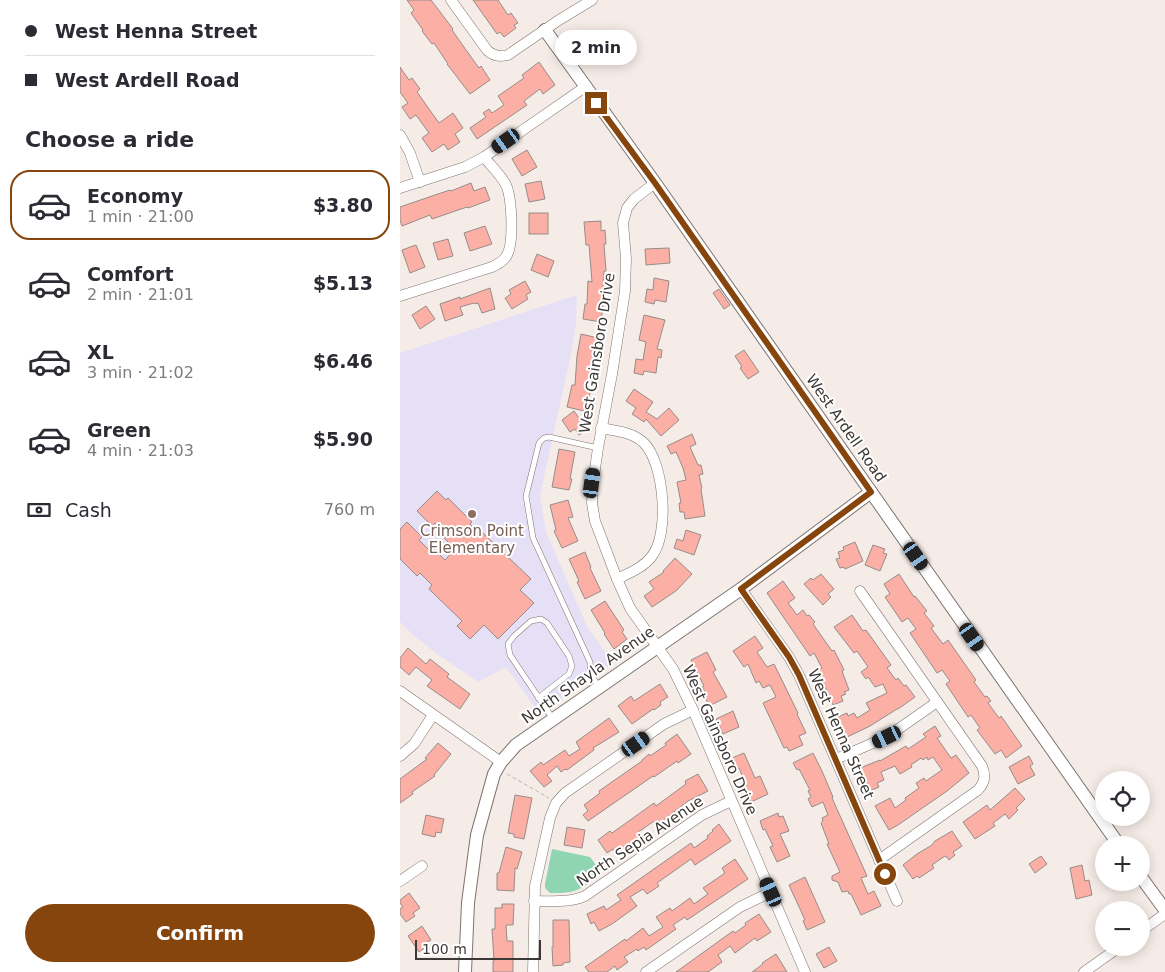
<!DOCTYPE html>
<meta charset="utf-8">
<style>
body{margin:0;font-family:"DejaVu Sans",sans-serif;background:#f7f7f7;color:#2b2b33;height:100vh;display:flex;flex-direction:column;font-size:19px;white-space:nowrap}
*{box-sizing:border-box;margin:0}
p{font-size:16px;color:#7c7c81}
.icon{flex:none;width:28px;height:28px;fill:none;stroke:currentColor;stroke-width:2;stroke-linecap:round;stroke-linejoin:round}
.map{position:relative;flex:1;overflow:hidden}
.side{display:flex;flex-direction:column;background:#fff;width:400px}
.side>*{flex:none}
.guide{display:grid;align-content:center;height:110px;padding:0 25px;background:#fff}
.fabs{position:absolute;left:695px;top:771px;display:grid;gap:10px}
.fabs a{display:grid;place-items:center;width:55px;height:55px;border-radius:50%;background:#fff;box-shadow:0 2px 12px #0003;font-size:25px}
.scale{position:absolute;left:15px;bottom:12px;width:126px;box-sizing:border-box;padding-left:5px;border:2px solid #3c3836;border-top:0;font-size:14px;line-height:18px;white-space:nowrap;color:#3c3836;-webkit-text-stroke:4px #fff;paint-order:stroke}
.end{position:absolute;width:22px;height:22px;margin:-11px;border:6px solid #85450d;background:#fff;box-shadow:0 0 0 2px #fff}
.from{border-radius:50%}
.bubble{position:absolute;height:35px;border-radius:18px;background:#fff;box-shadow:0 2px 12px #0003;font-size:16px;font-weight:800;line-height:35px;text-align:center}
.car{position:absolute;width:15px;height:30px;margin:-15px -8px;border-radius:6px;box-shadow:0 0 4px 1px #0007;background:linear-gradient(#222 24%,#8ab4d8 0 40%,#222 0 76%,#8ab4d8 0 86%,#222 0)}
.guide b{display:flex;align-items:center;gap:18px;height:48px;font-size:19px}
.guide b+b{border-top:1px solid #e1e1e2}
.guide i{width:12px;height:12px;background:#2b2b33}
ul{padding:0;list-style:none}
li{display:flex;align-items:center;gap:15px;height:70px;margin:0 10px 8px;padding:0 15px;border:2px solid transparent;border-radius:20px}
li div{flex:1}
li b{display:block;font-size:19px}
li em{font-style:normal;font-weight:800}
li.current{border-color:#85450d}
li>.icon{width:45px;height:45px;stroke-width:1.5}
h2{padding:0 25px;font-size:22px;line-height:60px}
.pay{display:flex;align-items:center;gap:12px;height:55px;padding:0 25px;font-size:19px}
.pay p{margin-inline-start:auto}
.button{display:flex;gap:10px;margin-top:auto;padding:10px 25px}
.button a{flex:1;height:58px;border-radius:30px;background:#85450d;color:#fff;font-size:20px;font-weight:800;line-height:58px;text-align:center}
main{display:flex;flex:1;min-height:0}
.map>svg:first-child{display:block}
.education{fill:#e5e0f6}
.green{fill:#8fd5b2}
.building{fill:#fcafa4;stroke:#968c8a}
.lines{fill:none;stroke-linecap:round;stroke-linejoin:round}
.service-casing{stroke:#7d7470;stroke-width:6}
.minor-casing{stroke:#7d7470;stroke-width:11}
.tertiary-casing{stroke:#7d7470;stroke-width:14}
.path{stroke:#bdb5b1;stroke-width:1;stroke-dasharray:4 2.5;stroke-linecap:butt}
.service{stroke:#fff;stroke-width:5}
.minor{stroke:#fff;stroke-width:10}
.tertiary{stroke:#fff;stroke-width:12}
.route{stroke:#85450d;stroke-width:6}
.education-dot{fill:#8d6e63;stroke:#fff;stroke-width:2}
.labels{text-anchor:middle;stroke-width:4;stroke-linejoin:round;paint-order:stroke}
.street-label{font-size:15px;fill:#3c3836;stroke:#fff}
.education-label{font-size:15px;fill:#785e54;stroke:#fff}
</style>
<main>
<section class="side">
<div class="guide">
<b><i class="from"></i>West Henna Street</b>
<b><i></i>West Ardell Road</b>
</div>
<h2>Choose a ride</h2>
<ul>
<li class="current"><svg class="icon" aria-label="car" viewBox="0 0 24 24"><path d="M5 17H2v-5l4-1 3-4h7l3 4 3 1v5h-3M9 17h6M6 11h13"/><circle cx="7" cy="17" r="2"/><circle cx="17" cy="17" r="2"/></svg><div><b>Economy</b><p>1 min · 21:00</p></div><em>$3.80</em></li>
<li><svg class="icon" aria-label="car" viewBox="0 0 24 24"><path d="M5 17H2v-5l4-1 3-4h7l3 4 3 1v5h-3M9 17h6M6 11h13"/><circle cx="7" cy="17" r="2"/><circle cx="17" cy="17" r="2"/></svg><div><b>Comfort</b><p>2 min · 21:01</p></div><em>$5.13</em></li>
<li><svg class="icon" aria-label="car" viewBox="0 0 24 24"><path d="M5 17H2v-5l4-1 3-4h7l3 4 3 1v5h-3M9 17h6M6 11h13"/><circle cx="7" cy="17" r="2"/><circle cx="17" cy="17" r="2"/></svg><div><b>XL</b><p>3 min · 21:02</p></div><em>$6.46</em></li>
<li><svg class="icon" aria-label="car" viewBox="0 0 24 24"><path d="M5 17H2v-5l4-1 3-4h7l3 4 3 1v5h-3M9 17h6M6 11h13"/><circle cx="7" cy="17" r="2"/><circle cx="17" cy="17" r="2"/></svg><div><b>Green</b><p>4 min · 21:03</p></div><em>$5.90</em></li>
</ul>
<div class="pay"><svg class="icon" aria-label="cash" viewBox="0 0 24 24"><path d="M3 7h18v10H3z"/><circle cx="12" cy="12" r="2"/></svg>Cash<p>760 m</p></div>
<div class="button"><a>Confirm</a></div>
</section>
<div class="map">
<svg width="765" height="972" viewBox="0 0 765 972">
<rect width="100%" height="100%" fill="#f6ece7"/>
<polygon class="education" points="177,295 176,323 172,349 140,496 146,532 187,626 213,663 140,715 106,667 78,682 33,651 13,635 0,622 0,353"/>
<path class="green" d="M 152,849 L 190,857 L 202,873 C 192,880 182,890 170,892 C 164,893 157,893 150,893 L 145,888 L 145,884 Z"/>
<g class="building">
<polygon points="7,0 31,0 53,29 52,30 66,50 79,68 81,66 90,80 70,94 47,64 48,64 34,43 32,44 22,31 23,30 11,13 14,10"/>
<polygon points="73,0 98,0 108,15 111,13 118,23 114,25 116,28 104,37 100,32 97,34"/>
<polygon points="139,62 155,85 143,94 140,89 124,101 127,105 77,139 70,128 86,117 83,113 89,109 92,113 104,105 98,96 124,78 122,75"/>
<polygon points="0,67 9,80 12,78 20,89 17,92 39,123 53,113 63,128 55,134 60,142 48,150 44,144 32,152 22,138 29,133 16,115 10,119 2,107 8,103 0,92"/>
<polygon points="127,150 137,167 122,176 112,159"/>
<polygon points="141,181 145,199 129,202 125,184"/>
<polygon points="71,183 74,191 85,187 90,200 68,208 67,207 32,219 30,215 2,226 0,220 0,207 35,195 50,190 51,191"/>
<rect x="129" y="213" width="19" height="21"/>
<polygon points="201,221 201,231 205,230 206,244 204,244 206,271 204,271 202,304 203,306 201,322 183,319 185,304 187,304 188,281 192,282 189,245 186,245 184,222"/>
<polygon points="85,226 92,244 70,251 64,233"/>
<polygon points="48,239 53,256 38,260 33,243"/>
<polygon points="16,245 25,267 10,273 2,250"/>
<polygon points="269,248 270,263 246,265 245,249"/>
<polygon points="137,254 154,261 148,277 131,270"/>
<polygon points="254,278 269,281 266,302 255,300 254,304 245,302 247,289 253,290"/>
<polygon points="125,281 131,292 126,295 128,299 112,309 105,298 111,294 109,290"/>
<polygon points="90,288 95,309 82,313 78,303 75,304 74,303 60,307 63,315 45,321 40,304 60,297 60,299"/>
<polygon points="319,289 330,305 324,309 313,293"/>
<polygon points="26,306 35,319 20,329 12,315"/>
<polygon points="244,315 265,320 257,349 262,350 261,358 258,357 256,373 244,371 243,375 234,373 236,359 243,360 246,342 239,340"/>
<polygon points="181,334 198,338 196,348 194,347 190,389 191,389 188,402 186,401 184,411 167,407 172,385 175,385 177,356"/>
<polygon points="344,350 359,372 348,379 340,368 342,367 335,356"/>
<polygon points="234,389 253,402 246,412 257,419 269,408 279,420 261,436 246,419 244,422 232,414 236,408 226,401"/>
<polygon points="174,411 184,425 181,426 185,431 179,435 175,429 170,432 162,420"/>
<polygon points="292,434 296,444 290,447 298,465 301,465 303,474 299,475 302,488 301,489 305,516 285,519 284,512 280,512 279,503 281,503 277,482 286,480 283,468 276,452 271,454 267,446"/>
<polygon points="159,449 175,452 170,479 172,479 169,490 152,487"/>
<polygon points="37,491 46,500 48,498 72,522 70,524 81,535 83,533 131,579 120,590 134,603 98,639 84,625 70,639 57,626 62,621 29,589 32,585 20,573 17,576 0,559 0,529 7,522 22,537 19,540 30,551 33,548 45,560 55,549 44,538 47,535 35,523 32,526 17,511"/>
<polygon points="168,500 173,517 168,518 178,541 162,548 154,531 156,530 150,505"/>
<polygon points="286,530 301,535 294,555 274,548 277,539 283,541"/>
<polygon points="455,542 463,561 445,569 444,567 440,568 436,559 440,558 438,552 444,550 443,547"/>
<polygon points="473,545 485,549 483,553 487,554 480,571 465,565"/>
<polygon points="185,552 191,567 190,568 201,591 185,599 177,582 179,581 169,559"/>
<polygon points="275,558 292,574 276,591 252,607 244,596 254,589 249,582 264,572 263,571"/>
<polygon points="421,574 434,589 428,594 431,597 423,605 404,584 411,578 413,580"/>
<polygon points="499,574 514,597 515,596 527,611 524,613 534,626 531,628 543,644 548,640 576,680 574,682 585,697 587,696 591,701 588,703 599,718 601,716 622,746 606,758 601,750 595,754 577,730 580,728 571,715 568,717 546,684 550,681 542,670 537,673 510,633 516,629 508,618 502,622 485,597 490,594 484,584"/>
<polygon points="383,581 395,598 388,603 397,615 403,610 407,616 409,615 415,622 413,624 432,651 434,650 444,670 442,671 449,690 444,692 446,694 441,696 443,701 433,705 423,682 422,683 416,671 422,668 414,653 410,656 367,593"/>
<polygon points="205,601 224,630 222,632 227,639 214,649 204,634 205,633 191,610"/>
<polygon points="452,615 463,631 466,630 491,665 487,668 496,680 498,678 504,686 506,685 515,697 498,709 497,709 470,726 445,738 435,718 447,713 448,716 454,713 457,718 470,710 466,703 487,693 483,684 475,687 468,677 466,679 461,672 468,667 457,651 454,653 434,627"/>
<polygon points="355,636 363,648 357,652 367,667 374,664 398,713 397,714 406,733 399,736 403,745 389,751 387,747 384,748 363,703 376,697 370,685 363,688 359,681 356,683 348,664 344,667 333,651"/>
<polygon points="8,648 26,664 30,659 49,674 47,677 70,694 60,709 27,686 32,680 16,667 9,675 0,667 0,658"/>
<polygon points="307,652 316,670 313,672 327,697 309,706 305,697 307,695 302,687 304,686 291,660"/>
<polygon points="260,684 268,697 260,702 261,705 254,710 253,709 232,724 218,706 231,696 234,701"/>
<polygon points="333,711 339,727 323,734 316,719"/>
<polygon points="209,718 219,732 193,748 194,750 167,770 165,769 161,772 157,766 147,775 152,781 144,787 130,771 141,762 143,765 165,750 169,756 180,749 176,742"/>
<polygon points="535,726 541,736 537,738 551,758 556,755 569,773 547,791 498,825 489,830 475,806 490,798 495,808 506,800 505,798 519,788 516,783 524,778 526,781 542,770 533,757 528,760 527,757 523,760 521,758 511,765 512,767 500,774 495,766 481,772 484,780 477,783 479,787 470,791 460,768 480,760 480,761 506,746 508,749 526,737 523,734"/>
<polygon points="277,734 291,754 278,763 277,761 254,777 253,776 188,821 183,815 188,811 184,805 200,793 199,791 242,761 242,760 249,754 250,756 266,745 265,743"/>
<polygon points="38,743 51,754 34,775 35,776 12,792 13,794 0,803 0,779 27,759 25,758"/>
<polygon points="344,753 355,778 360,776 368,794 351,802 346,793 348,792 345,782 339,768 337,769 332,758"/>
<polygon points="413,753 422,771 433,797 432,798 467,876 461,878 468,894 474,891 481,906 461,915 451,894 449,894 448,891 442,892 438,882 432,880 432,876 440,872 427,844 429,844 421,823 423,821 422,818 428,815 423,802 412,807 408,799 411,797 408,791 410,790 399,769 397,770 393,763"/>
<polygon points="629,756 633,764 630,766 635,775 618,784 609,767"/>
<polygon points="298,774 308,791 288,801 257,825 254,821 237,833 240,837 216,854 213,849 207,853 198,840 210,831 212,833 254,803 256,806 286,784 285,781"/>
<polygon points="615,788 625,799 616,808 618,810 609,819 605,814 593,823 595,826 575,839 563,822 587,805 590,810"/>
<polygon points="115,795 132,798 124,839 114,837 114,834 108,833"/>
<polygon points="378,813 379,817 383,816 389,831 380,834 390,856 377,862 370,847 373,846 365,829 363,830 360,821"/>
<polygon points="26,815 44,819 41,833 36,832 35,837 22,834"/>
<polygon points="319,824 331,841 295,865 291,859 257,883 259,886 247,894 243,889 230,897 237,906 212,924 199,931 194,922 191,924 187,914 204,906 206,910 221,900 217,895 291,843 294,848 308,838 307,836 313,831 312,830"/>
<polygon points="167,827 185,830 182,848 164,845"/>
<polygon points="552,831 562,846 553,852 555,855 549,860 547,857 545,856 532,865 534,868 519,878 517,876 513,879 503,865 517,854 532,845 535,841"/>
<polygon points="106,847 122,852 117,869 115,868 114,891 97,890 97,873 99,873"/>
<polygon points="641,856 647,864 635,873 629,864"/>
<polygon points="335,859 348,879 287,920 285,917 273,925 276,929 246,950 244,947 238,951 237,949 224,957 228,962 217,970 215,966 207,972 189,972 185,967 225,939 226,941 243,928 249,936 263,927 256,917 270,908 272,911 290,898 294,904 308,894 303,888 325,873 322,868"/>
<polygon points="682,865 685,881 689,880 692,895 676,899 670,868"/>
<polygon points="405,877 425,922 407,930 403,921 405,920 389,885"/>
<polygon points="9,893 20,908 13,913 15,916 6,922 0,914 0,909 3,907 0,903 0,900"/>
<polygon points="102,904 114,904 113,925 106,925 107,941 113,941 113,972 93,972 93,961 94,961 92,929 95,929 95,908 102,908"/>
<polygon points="359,914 371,932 357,941 355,938 335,953 330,946 318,955 322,962 308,972 276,972 333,931 335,933 346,925 345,923"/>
<polygon points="153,920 169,920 170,962 163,963 163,965 153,966 152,947 153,947"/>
<polygon points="22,926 31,940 24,944 26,947 19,952 8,936"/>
<polygon points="429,947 437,961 424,968 416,954"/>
<polygon points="376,954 387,972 352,972 363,964 362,963"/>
</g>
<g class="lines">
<defs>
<g id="service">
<polyline points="198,448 149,437 144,438 139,443 126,496 133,538 190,662 191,674 198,686"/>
<polyline points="138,698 169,674 172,666 169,656 147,623 141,619 131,621 114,636 108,644 110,655 153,719"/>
</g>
<g id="minor">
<path d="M 51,0 L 87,50 C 93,56 100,57 108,55 L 159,20 L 192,0"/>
<polyline points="0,135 10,153 20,182"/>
<polyline points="255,183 234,199 227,208 223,223 226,258 225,291 212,374 198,448 193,483 192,503 195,521 217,579 230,608 273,669 293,710 405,972"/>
<polyline points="0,188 65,167 84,157 185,87"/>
<path d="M 0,296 L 92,267 C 98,264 104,261 107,255 C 114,243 112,198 106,185 C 101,175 91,166 84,157"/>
<path d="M 201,428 C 216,431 233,432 244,443 C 264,463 270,533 252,556 C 243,568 229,573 217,579"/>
<polyline points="341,589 389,657 399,675 497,901"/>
<path d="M 460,591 L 582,766 C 586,776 585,782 578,790 L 479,860"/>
<polyline points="0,691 101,762"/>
<polyline points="0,756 14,744 33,715"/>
<polyline points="436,759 487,737 537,702"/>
<polyline points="0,881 22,866"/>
<path d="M 134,901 C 152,901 169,903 185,896 L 302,815 L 331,801"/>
<polyline points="741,931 765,914"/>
<polyline points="133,972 135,886 150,818 156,803 165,793 264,724 293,710"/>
<polyline points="246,972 340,907 371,892"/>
<polyline points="684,972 718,948"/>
</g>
<g id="tertiary">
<polyline points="145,30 255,183 471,492 719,845"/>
<polyline points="741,877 765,910"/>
<polyline points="65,972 68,903 77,835 94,774 101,762 116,745 341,589 471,492"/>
</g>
</defs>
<use href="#service" class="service-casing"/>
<use href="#minor" class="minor-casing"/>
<use href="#tertiary" class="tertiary-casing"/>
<polyline class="path" points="107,774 149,798"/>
<use href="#service" class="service"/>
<use href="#minor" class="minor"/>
<use href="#tertiary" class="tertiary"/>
</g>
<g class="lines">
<polyline class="route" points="196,103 255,183 471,492 341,589 389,657 399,675 485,874"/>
</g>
<circle class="education-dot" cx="72" cy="514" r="5"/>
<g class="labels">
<g class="street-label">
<text transform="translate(197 353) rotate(-81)" y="5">West Gainsboro Drive</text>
<text transform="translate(446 428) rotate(55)" y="5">West Ardell Road</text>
<text transform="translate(188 675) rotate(-35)" y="5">North Shayla Avenue</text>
<text transform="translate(441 734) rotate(66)" y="5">West Henna Street</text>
<text transform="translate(320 740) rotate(66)" y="5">West Gainsboro Drive</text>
<text transform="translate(240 841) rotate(-34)" y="5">North Sepia Avenue</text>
</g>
<g class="education-label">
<text x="72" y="536">Crimson Point<tspan x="72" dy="17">Elementary</tspan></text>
</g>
</g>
</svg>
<div class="fabs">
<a><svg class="icon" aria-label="locate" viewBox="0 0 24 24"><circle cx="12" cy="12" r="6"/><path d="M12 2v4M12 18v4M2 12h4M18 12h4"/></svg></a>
<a>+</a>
<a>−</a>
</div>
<div class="scale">100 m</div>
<i class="end from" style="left:485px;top:874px"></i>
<i class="end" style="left:196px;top:103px"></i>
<div class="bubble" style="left:155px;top:30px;width:82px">2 min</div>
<i class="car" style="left:106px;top:141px;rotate:235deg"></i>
<i class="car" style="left:192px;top:483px;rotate:8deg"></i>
<i class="car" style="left:516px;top:556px;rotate:145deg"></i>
<i class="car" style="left:572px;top:637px;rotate:145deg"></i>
<i class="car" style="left:487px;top:737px;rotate:244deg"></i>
<i class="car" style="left:236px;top:744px;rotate:55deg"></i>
<i class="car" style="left:371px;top:892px;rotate:336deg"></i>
</div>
</main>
